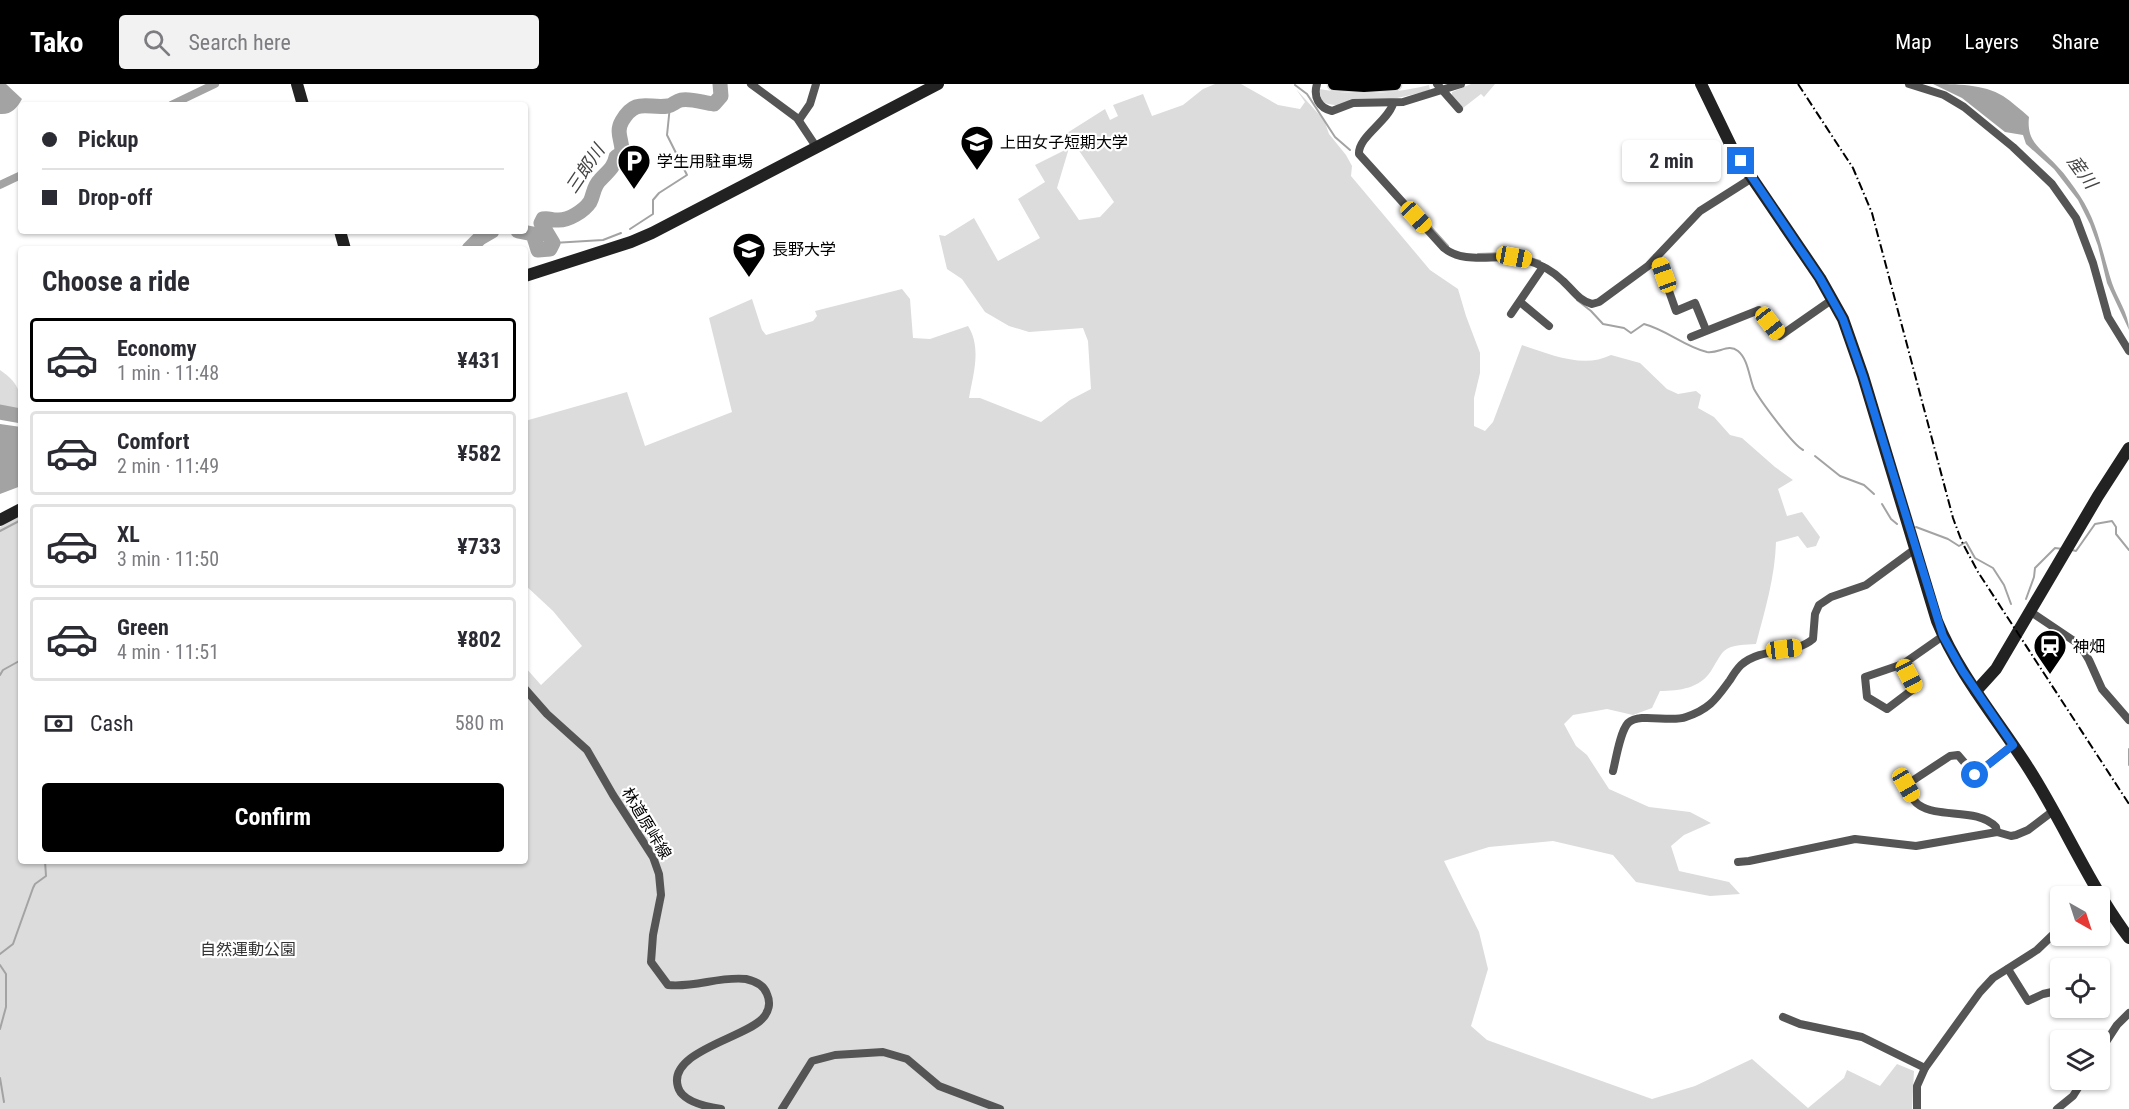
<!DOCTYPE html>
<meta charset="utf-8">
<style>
body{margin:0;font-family:"Roboto Condensed","Noto Sans JP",sans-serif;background:#f2f2f3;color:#2b2b33;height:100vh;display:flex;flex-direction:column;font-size:22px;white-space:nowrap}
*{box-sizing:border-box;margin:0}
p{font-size:20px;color:#7c7c81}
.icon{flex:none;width:33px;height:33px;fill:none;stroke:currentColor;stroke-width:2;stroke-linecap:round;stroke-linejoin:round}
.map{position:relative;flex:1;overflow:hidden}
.details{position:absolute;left:18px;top:162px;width:510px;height:618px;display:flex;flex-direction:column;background:#fff;border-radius:6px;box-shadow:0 2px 4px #0004}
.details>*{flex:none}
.guide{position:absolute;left:18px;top:18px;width:510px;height:132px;border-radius:6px;box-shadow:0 2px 4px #0004;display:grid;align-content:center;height:132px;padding:0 24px;background:#fff}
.needle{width:39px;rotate:141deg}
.buttons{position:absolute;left:2050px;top:802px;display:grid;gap:12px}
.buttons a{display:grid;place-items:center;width:60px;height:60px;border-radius:6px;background:#fff;box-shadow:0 2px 4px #0004;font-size:30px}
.end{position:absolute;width:27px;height:27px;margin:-14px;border:8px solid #1a73e8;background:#fff;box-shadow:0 0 0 3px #fff}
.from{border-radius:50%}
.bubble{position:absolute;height:42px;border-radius:6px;background:#fff;box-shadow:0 2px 4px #0004;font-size:20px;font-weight:700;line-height:42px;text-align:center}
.car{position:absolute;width:18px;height:36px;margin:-18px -9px;border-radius:8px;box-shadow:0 0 4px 2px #0007;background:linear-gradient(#f5c518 24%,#345 0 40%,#f5c518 0 76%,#345 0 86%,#f5c518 0)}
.guide b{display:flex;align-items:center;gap:21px;height:57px;font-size:22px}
.guide b+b{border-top:2px solid #e1e1e2}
.guide i{width:15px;height:15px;background:#2b2b33}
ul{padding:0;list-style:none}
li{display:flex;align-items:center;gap:18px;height:84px;margin:0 12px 9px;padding:0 12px;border:3px solid #e1e1e2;border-radius:6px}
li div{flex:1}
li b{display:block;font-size:22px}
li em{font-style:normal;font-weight:700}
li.active{border-color:#000}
li>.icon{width:54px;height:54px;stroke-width:1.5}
h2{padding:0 24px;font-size:27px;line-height:72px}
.pay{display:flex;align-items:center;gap:15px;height:66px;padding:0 24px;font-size:22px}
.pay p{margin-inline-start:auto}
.primary-button{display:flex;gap:12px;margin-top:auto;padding:12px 24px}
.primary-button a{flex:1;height:69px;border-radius:6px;background:#000;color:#fff;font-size:24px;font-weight:700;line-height:69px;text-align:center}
header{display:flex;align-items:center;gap:36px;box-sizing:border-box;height:84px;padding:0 30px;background:#000;color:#fff}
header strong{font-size:28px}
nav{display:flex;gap:33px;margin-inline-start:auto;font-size:21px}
.search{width:420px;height:54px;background:#f2f2f3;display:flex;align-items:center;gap:15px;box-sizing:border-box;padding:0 21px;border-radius:6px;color:#7c7c81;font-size:22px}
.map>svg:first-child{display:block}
.green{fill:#dcdcdc}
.water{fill:#a3a3a3}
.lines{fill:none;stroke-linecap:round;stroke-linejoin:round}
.stream{stroke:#a3a3a3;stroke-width:2}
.canal{stroke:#a3a3a3;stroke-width:8}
.river{stroke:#a3a3a3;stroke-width:15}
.primary-casing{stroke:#dbdbdb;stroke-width:15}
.street{stroke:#555;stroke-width:8}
.secondary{stroke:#222;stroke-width:12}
.primary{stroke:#000;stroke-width:12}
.rail{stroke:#000;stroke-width:2;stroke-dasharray:9 3 1.5 3;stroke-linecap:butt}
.route{stroke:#1a73e8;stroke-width:8}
.labels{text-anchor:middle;stroke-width:4.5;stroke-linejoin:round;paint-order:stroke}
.poi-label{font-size:16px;fill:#000;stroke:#fff;text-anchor:start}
.street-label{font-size:16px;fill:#000;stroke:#fff}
.park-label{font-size:16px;fill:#333;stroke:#fff}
.water-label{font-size:18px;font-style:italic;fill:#444;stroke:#fff}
</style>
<header>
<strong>Tako</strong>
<div class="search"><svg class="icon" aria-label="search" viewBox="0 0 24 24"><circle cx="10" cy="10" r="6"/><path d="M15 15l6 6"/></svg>Search here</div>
<nav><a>Map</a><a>Layers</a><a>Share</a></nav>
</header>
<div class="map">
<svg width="2129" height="1025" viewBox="0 0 2129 1025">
<rect width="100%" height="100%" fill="#fff"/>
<g class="green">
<path d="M 1215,0 L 1241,0 L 1278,21 L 1300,25 L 1305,18 L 1296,5 L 1324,36 L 1329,50 L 1346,71 L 1352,82 L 1351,92 L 1430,186 L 1458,205 L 1466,232 L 1480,269 L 1480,289 L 1474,314 L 1474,342 L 1485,347 L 1493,338 L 1522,261 C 1550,270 1583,285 1611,271 L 1640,279 L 1667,305 L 1678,310 L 1696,307 L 1701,311 L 1698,324 L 1714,333 L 1730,351 L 1742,354 L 1775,383 L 1793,396 L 1778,405 L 1787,432 L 1802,428 L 1820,453 L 1816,462 L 1807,464 L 1798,452 L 1776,458 C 1775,493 1765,526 1756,560 C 1746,561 1732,560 1724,567 C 1719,572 1715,581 1711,587 C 1700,604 1680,607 1660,607 L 1652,624 L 1633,631 L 1607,625 L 1573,631 L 1564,640 L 1576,662 L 1587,671 L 1609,705 L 1649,723 L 1690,728 L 1711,739 L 1684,751 L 1671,762 L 1679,787 L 1729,798 L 1740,810 L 1710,812 L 1636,798 L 1613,771 L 1553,757 L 1489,763 L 1444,777 L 1479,848 L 1488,885 L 1471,942 L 1487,956 L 1652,1015 L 1695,1002 L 1752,975 L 1808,1024 L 1844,994 L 1847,986 L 1880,1002 L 1897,980 L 1914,987 L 1912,1025 L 0,1025 L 0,443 L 21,431 L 21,777 L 525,777 L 525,583 L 541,601 L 582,562 L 553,527 L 525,501 L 525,337 L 627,308 L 645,362 L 732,328 L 709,234 L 752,215 L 762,246 L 766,251 L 813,237 L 817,232 L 815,227 L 902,205 L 910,215 L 913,254 L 930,255 L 968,242 C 982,264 973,291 969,314 L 980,314 L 1041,338 L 1070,316 L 1091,305 L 1088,257 L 1083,244 L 1029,248 L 1009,242 L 985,228 L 962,195 L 947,185 L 939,151 L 945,152 L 974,134 L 998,177 L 1040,154 L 1018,115 L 1045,98 L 1035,81 L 1069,64 L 1057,104 L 1079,136 L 1100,133 L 1114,118 L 1067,49 L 1105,25 L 1110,36 L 1118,32 L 1113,21 L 1143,10 L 1152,32 L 1183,21 L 1203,5 Z"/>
<polygon points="1471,0 1495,0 1484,13 1481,10 1463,24 1452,12 1452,8"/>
<path d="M 1429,1 L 1430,6 C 1410,12 1336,29 1322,17 L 1319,5 C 1357,12 1392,10 1429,1 Z"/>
<path d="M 0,286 C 21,301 21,309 21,334 L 0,331 Z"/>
</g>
<g class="water">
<path d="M 0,0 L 6,0 L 22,15 C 17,24 11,31 0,30 Z"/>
<path d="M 1933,0 C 1955,0 1984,0 2003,12 C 2012,18 2021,26 2029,33 C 2026,59 2042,65 2057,82 C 2066,91 2073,102 2080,112 C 2098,139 2102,168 2112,199 C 2117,214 2129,230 2129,246 L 2107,199 L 2098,162 L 2090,140 L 2078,116 L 2054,85 L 2026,60 L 2023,51 L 2005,48 L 1962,14 Z"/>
<polygon points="0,340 21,343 21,402 0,410"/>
</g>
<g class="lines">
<g class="stream">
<polyline points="1295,1 1307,10 1335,53 1350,66"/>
<polyline points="1419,130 1448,162"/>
<polyline points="630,145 653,130 653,116 659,109 687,91 667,51 670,22"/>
<polyline points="553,159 603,156 621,149"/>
<polyline points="1478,170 1505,169"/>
<polyline points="1517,170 1540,177"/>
<path d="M 1577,216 L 1591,227 L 1603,240 L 1624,244 L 1631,249 L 1644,240 C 1667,246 1685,263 1707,268 C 1719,270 1728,259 1738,267 C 1748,275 1749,293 1754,305 C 1760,316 1792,360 1803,366"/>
<polyline points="1815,372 1840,392 1864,401 1874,410"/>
<polyline points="1882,420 1891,435 1897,440"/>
<polyline points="1916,443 1948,455 1959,462 1966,458 1975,474 1993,484 2004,501 2011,520"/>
<polyline points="0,447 21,436"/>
<polyline points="2072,466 2076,467 2095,440 2112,437 2116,443 2116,450 2129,466"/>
<polyline points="2026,515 2034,493 2035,484 2055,464 2063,465"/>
<polyline points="0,591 3,586 21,576"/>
<polyline points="2129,665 2129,681"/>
<polyline points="0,870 13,860 33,804 35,800 46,792 45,777"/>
<polyline points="0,881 6,890 6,923 0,945"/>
<polyline points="0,994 4,1018"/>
</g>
<g class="canal">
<polyline points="171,21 215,0"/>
<polyline points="0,101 21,91"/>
</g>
<g class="river">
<path d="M 518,147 L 533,150 L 538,166 L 550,165 L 553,159 L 541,139 L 543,135 C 549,134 551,136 557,136 C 568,137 584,127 590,118 C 594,110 593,103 600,96 C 607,88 614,84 616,73 L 622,69 C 623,57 615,49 622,37 C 636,13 648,25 668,22 C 673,21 676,17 681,16 C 691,14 704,19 714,20 L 721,12 L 720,0"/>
<polyline points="469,165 480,154 492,147"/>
<polyline points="0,328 21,332"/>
</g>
<defs>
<polyline id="primary" points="1334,0 1364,2 1395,0"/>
</defs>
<use href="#primary" class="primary-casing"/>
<g class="street">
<polyline points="751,0 797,34 817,64"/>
<path d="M 1317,0 C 1313,13 1319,24 1332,27 L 1353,19 L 1403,18 L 1461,0"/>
<polyline points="1437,0 1459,25"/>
<polyline points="1909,0 1944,11 1964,23 2013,63 2052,100 2076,134 2093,179 2108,233 2129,267"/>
<path d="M 1393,20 C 1387,38 1358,53 1359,70 L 1444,164 C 1466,182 1500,168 1526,176 C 1540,180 1553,187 1563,197 C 1573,206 1579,217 1592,220 L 1599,218 L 1648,182 L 1700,127 L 1752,94"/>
<polyline points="799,36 810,20 816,0"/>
<polyline points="1657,173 1676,227 1695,219 1706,246"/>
<polyline points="1520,218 1549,242"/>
<polyline points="1511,230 1543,183"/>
<polyline points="1691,253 1759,226 1780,252 1833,215"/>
<polyline points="2031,528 2080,561 2089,576 2102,605 2129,636"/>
<polyline points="1903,580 1916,603 1887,625 1867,613 1865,593 1903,580 1943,552"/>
<path d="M 525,605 L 547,630 L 587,666 L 613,711 L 653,773 L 659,790 L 661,811 L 653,851 L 651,878 L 668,901 C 695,904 719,892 746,895 C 755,897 764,901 767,910 C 771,919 769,928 762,935 C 744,954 667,968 678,1003 C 682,1018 708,1023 721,1025"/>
<path d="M 1613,687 C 1616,675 1620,648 1628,639 C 1640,628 1670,639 1686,633 C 1710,625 1716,615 1730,596 C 1733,591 1737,585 1741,581 C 1763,562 1793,572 1813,555 L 1815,530 L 1819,521 L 1831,513 L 1866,501 L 1915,465"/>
<path d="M 1997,748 L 1996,743 C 1977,723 1939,735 1919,721 C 1913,718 1909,707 1906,701 L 1950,672 L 1958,671 L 1975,691 L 2013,661"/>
<polyline points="1738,778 1749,777 1855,755 1916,762 1997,748 2011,752 2016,751 2028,746 2053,727"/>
<polyline points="2008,885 2028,917 2043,910 2061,906"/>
<polyline points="1783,933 1800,940 1862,953 1925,984"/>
<polyline points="2100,967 2117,941 2129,929"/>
<polyline points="782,1025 812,977 835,971 883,968 907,975 939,1002 1000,1025"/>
<polyline points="1917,1025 1917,1002 1925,984 1980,908 1993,894 2037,866 2061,843"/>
<polyline points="2057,1025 2073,1012 2083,996"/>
</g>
<g class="secondary">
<polyline points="297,0 303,21"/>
<path d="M 1701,0 L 1733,66 L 1820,194 L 1843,235 L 1863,292 L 1937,537 C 1959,591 1998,636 2029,685 C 2064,740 2089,801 2129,854"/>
<polyline points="340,147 345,165"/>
<polyline points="525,192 631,158 652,149 938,0"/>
<polyline points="0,436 21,425"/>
<polyline points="1976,607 1996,585 2098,412 2129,364"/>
</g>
<use href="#primary" class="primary"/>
<polyline class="rail" points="1798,0 1853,84 1872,129 1953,434 1962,458 1978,488 2129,720"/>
</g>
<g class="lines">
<polyline class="route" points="1741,77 1820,194 1843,235 1863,292 1943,552 1962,586 2013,661 1975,691"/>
</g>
<defs>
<symbol id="university-pin" viewBox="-11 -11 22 30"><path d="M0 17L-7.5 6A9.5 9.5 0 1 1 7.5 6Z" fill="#000" stroke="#fff"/><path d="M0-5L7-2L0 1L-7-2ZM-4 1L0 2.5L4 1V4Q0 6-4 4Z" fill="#fff"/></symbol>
<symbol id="parking-pin" viewBox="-11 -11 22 30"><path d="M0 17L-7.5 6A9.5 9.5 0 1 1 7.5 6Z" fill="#000" stroke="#fff"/><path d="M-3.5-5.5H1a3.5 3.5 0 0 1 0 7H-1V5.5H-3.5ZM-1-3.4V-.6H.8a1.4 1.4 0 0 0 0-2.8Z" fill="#fff"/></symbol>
<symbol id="station-pin" viewBox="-11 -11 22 30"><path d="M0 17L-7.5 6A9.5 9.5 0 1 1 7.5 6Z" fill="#000" stroke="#fff"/><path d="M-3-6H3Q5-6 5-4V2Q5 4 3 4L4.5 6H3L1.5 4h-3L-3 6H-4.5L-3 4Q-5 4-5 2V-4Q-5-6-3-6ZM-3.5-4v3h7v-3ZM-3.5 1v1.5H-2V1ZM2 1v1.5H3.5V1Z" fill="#fff"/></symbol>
</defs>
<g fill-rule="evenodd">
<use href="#university-pin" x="958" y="39" width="38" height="52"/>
<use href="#parking-pin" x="615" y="58" width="38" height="52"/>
<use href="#university-pin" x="730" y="146" width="38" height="52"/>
<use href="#station-pin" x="2031" y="543" width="38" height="52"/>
</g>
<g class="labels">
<g class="poi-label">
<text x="1000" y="64">上田女子短期大学</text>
<text x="657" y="83">学生用駐車場</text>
<text x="772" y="171">長野大学</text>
<text x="2073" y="568">神畑</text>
</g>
<g class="street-label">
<text transform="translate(647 739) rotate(59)" y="6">林道原峠線</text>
</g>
<g class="park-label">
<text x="248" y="871">自然運動公園</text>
</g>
<g class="water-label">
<text transform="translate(585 85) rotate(-56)" y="6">三郎川</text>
<text transform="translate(2082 88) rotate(54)" y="6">産川</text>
</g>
</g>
</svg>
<div class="buttons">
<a><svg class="needle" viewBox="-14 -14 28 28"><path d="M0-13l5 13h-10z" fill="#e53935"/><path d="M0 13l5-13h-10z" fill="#7c7c81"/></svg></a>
<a><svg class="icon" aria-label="locate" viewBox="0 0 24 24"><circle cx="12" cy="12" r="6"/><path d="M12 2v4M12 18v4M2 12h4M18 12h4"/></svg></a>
<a><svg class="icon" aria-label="layers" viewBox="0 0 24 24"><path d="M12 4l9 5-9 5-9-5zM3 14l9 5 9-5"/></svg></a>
</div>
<i class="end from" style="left:1975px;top:691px"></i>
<i class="end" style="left:1741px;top:77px"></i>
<div class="bubble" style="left:1622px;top:56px;width:99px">2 min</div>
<i class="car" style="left:1416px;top:133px;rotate:137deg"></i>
<i class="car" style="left:1514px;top:173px;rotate:101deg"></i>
<i class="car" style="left:1664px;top:191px;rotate:340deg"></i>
<i class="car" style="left:1770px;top:239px;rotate:142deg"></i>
<i class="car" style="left:1784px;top:565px;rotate:83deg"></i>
<i class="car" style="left:1909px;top:592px;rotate:152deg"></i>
<i class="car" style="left:1906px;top:701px;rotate:150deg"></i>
<div class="guide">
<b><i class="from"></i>Pickup</b>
<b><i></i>Drop-off</b>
</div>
<section class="details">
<h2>Choose a ride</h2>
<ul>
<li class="active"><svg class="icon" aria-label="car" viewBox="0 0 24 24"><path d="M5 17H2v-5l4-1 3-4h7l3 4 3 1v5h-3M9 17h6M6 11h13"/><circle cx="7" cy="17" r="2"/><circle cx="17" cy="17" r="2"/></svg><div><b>Economy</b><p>1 min · 11:48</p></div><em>¥431</em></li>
<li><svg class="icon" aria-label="car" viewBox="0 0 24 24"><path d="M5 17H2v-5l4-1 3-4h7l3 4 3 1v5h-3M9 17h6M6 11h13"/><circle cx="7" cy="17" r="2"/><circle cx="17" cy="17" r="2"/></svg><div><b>Comfort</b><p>2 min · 11:49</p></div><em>¥582</em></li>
<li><svg class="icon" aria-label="car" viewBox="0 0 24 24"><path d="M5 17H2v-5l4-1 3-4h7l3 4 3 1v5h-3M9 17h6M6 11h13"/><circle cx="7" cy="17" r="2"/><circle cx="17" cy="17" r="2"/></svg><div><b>XL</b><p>3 min · 11:50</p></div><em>¥733</em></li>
<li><svg class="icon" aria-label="car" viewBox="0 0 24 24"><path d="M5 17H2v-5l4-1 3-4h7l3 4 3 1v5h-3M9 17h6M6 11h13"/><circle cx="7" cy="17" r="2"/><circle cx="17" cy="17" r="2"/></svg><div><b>Green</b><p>4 min · 11:51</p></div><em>¥802</em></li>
</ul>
<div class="pay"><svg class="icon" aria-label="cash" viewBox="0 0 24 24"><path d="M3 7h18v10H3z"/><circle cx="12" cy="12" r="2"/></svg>Cash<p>580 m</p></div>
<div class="primary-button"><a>Confirm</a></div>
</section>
</div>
